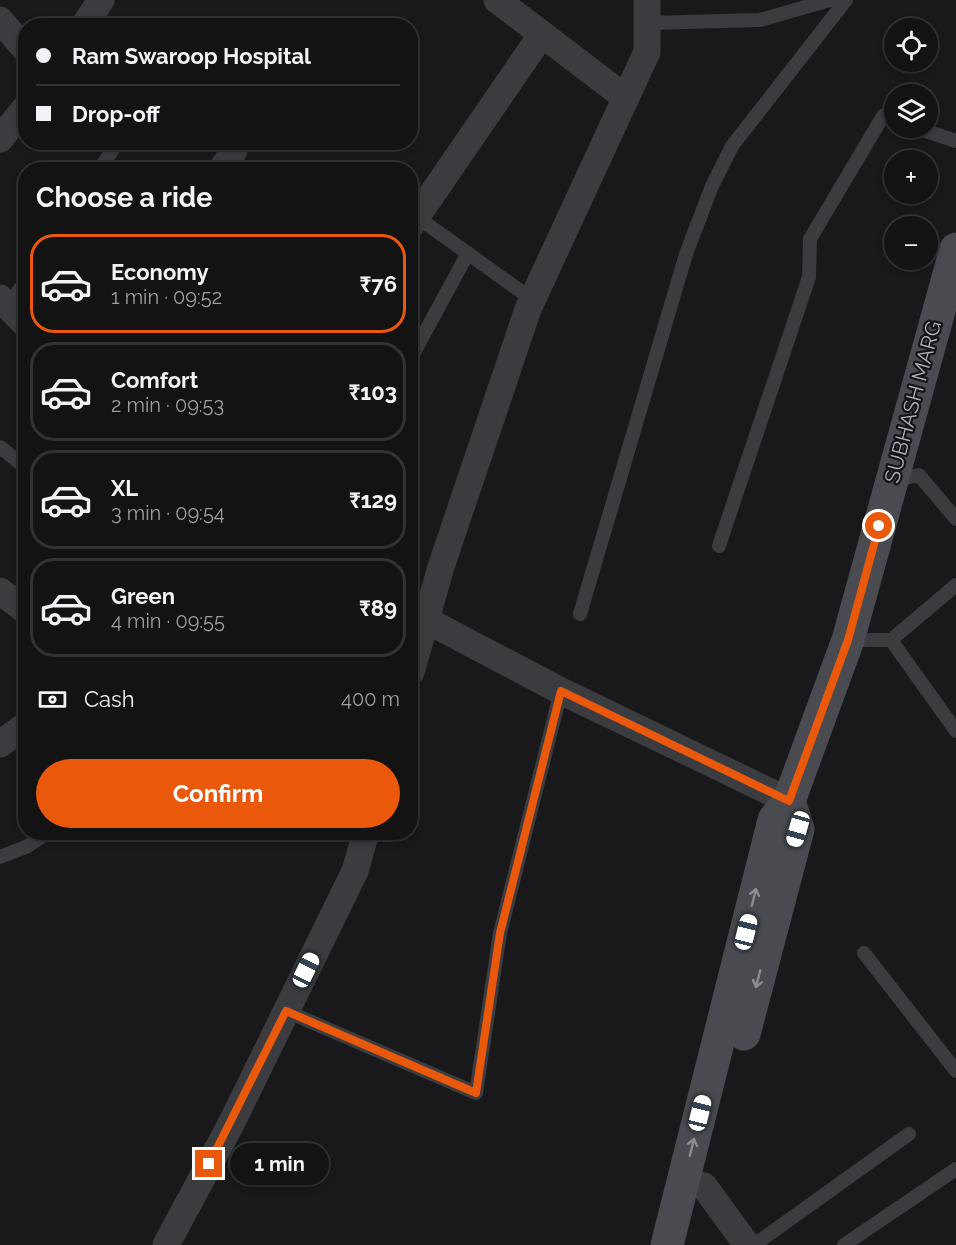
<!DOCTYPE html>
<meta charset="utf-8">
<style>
body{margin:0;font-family:Raleway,sans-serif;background:#1c1c1d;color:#f1f3f6;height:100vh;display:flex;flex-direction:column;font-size:22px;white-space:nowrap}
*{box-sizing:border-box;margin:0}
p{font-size:20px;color:#9d9ea0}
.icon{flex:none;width:33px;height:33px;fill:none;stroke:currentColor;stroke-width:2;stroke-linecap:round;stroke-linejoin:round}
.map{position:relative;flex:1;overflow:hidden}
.panel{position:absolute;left:18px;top:162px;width:400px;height:678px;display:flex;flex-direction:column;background:#131314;border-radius:24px;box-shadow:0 3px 9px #0003,0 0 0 2px #323234}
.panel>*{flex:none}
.guide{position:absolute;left:18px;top:18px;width:400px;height:132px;border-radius:24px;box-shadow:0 3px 9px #0003,0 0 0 2px #323234;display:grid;align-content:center;height:132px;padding:0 18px;background:#131314}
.controls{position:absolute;left:884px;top:18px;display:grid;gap:12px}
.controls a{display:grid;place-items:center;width:54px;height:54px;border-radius:50%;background:#131314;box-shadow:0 3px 9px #0003,0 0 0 2px #323234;font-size:30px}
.end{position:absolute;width:27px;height:27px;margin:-14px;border:8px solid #ea580c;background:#fff;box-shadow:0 0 0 3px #fff}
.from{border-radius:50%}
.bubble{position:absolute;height:42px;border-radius:21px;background:#131314;box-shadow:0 3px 9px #0003,0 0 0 2px #323234;font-size:20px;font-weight:700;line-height:42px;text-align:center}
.car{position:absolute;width:18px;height:36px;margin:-18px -9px;border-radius:8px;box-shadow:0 0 4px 2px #0007;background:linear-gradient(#fff 24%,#345 0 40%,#fff 0 76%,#345 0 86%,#fff 0)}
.guide b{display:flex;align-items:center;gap:21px;height:57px;font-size:22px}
.guide b+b{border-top:2px solid #323234}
.guide i{width:15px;height:15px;background:#f1f3f6}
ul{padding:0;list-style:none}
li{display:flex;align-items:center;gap:18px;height:99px;margin:0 12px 9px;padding:0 6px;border:3px solid #323234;border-radius:24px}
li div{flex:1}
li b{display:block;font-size:22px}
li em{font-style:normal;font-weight:700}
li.on{border-color:#ea580c}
li>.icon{width:54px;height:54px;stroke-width:1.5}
h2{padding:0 18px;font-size:27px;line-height:72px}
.pay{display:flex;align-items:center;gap:15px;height:66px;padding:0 18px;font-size:22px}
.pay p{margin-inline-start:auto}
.button{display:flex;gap:12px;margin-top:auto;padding:12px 18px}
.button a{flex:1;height:69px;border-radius:36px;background:#ea580c;color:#fff;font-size:24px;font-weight:700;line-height:69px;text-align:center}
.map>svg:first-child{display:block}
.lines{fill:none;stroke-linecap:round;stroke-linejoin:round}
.lane{stroke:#3b3c40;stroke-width:14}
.street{stroke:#3b3c40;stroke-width:27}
.secondary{stroke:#494b50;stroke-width:33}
.oneway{stroke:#8a8d95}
.route{stroke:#ea580c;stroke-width:8}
.labels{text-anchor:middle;stroke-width:4.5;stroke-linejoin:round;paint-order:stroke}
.street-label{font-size:21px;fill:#adb1ba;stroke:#141416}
</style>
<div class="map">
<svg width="956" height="1245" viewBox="0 0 956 1245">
<rect width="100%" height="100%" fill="#19191b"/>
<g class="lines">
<g class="lane">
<polyline points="648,23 760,20 830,0"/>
<polyline points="917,128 956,141"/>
<polyline points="99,170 118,142"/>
<polyline points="417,217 533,300"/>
<polyline points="8,306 26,280"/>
<polyline points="411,358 468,253"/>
<polyline points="0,447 26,468"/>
<polyline points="892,481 919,475 956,519"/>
<polyline points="719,546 809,277 810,239 883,116 894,120"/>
<polyline points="580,614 686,254 712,186 732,146 846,0"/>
<polyline points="849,640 891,640 956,585"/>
<polyline points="891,640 956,731"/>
<polyline points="0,857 26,847 49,832"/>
<polyline points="864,953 956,1071"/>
<polyline points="286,1011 476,1093 500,933 561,691"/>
<polyline points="754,1245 909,1134"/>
<polyline points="844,1245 956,1169"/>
</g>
<g class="street">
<polyline points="497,0 626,98"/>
<polyline points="0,20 26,50"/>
<polyline points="84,26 101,0"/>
<polyline points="0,139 26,107"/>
<polyline points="221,170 234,151"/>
<polyline points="411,225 542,34"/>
<polyline points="0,298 26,325"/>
<polyline points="0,591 26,611"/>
<polyline points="426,620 561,691 789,801"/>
<polyline points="411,672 441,567 528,309 647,52 647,0"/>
<polyline points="0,744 26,725"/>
<polyline points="683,1180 704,1186 747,1245"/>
<polyline points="166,1245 231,1124 355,871 366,832"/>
</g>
<g class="secondary">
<polyline points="744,1034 798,829 789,801"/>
<polyline points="667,1245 774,820 789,801 848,640 956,249"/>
</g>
</g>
<defs><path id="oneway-shaft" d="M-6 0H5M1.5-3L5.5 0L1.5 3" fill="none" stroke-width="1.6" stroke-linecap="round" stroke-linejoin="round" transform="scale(1.5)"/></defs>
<g class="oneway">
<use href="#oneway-shaft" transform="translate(754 897) rotate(-76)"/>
<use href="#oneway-shaft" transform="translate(758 979) rotate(105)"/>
<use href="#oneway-shaft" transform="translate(692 1147) rotate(-76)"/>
</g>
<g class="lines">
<polyline class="route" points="209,1164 286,1011 476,1093 500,933 561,691 789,801 848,640 879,526"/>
</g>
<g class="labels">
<g class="street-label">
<text transform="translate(913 402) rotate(-75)" y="7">SUBHASH MARG</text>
</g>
</g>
</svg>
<div class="controls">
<a><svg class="icon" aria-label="locate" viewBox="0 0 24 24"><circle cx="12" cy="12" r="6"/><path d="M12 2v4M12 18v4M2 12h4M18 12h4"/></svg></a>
<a><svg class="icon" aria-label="layers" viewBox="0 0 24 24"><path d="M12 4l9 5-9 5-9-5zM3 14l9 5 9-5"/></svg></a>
<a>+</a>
<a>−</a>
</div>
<i class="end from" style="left:879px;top:526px"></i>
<i class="end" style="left:209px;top:1164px"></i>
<div class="bubble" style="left:230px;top:1143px;width:99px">1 min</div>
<i class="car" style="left:798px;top:829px;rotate:196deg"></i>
<i class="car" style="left:746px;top:932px;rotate:14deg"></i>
<i class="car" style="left:306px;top:970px;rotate:26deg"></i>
<i class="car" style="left:700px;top:1113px;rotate:14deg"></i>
<div class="guide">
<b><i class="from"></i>Ram Swaroop Hospital</b>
<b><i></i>Drop-off</b>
</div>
<section class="panel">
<h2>Choose a ride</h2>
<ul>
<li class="on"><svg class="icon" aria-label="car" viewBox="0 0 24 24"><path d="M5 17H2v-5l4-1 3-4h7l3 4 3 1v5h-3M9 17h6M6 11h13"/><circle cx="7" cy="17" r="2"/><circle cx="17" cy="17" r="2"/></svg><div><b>Economy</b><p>1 min · 09:52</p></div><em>₹76</em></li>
<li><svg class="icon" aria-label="car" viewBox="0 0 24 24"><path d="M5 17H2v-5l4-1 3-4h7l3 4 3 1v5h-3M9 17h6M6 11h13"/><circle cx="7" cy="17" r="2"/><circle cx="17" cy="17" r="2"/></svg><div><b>Comfort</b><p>2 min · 09:53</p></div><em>₹103</em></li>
<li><svg class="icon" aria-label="car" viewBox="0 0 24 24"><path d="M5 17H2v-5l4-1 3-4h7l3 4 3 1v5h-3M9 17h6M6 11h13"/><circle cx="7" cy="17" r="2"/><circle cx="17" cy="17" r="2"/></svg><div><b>XL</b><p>3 min · 09:54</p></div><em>₹129</em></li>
<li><svg class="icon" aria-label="car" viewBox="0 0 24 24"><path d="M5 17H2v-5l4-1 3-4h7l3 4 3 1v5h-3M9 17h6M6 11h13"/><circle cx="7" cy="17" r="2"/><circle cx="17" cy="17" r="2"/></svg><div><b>Green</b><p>4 min · 09:55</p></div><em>₹89</em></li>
</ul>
<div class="pay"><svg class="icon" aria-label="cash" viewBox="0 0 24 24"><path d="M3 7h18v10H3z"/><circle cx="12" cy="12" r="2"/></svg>Cash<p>400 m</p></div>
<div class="button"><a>Confirm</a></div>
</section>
</div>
